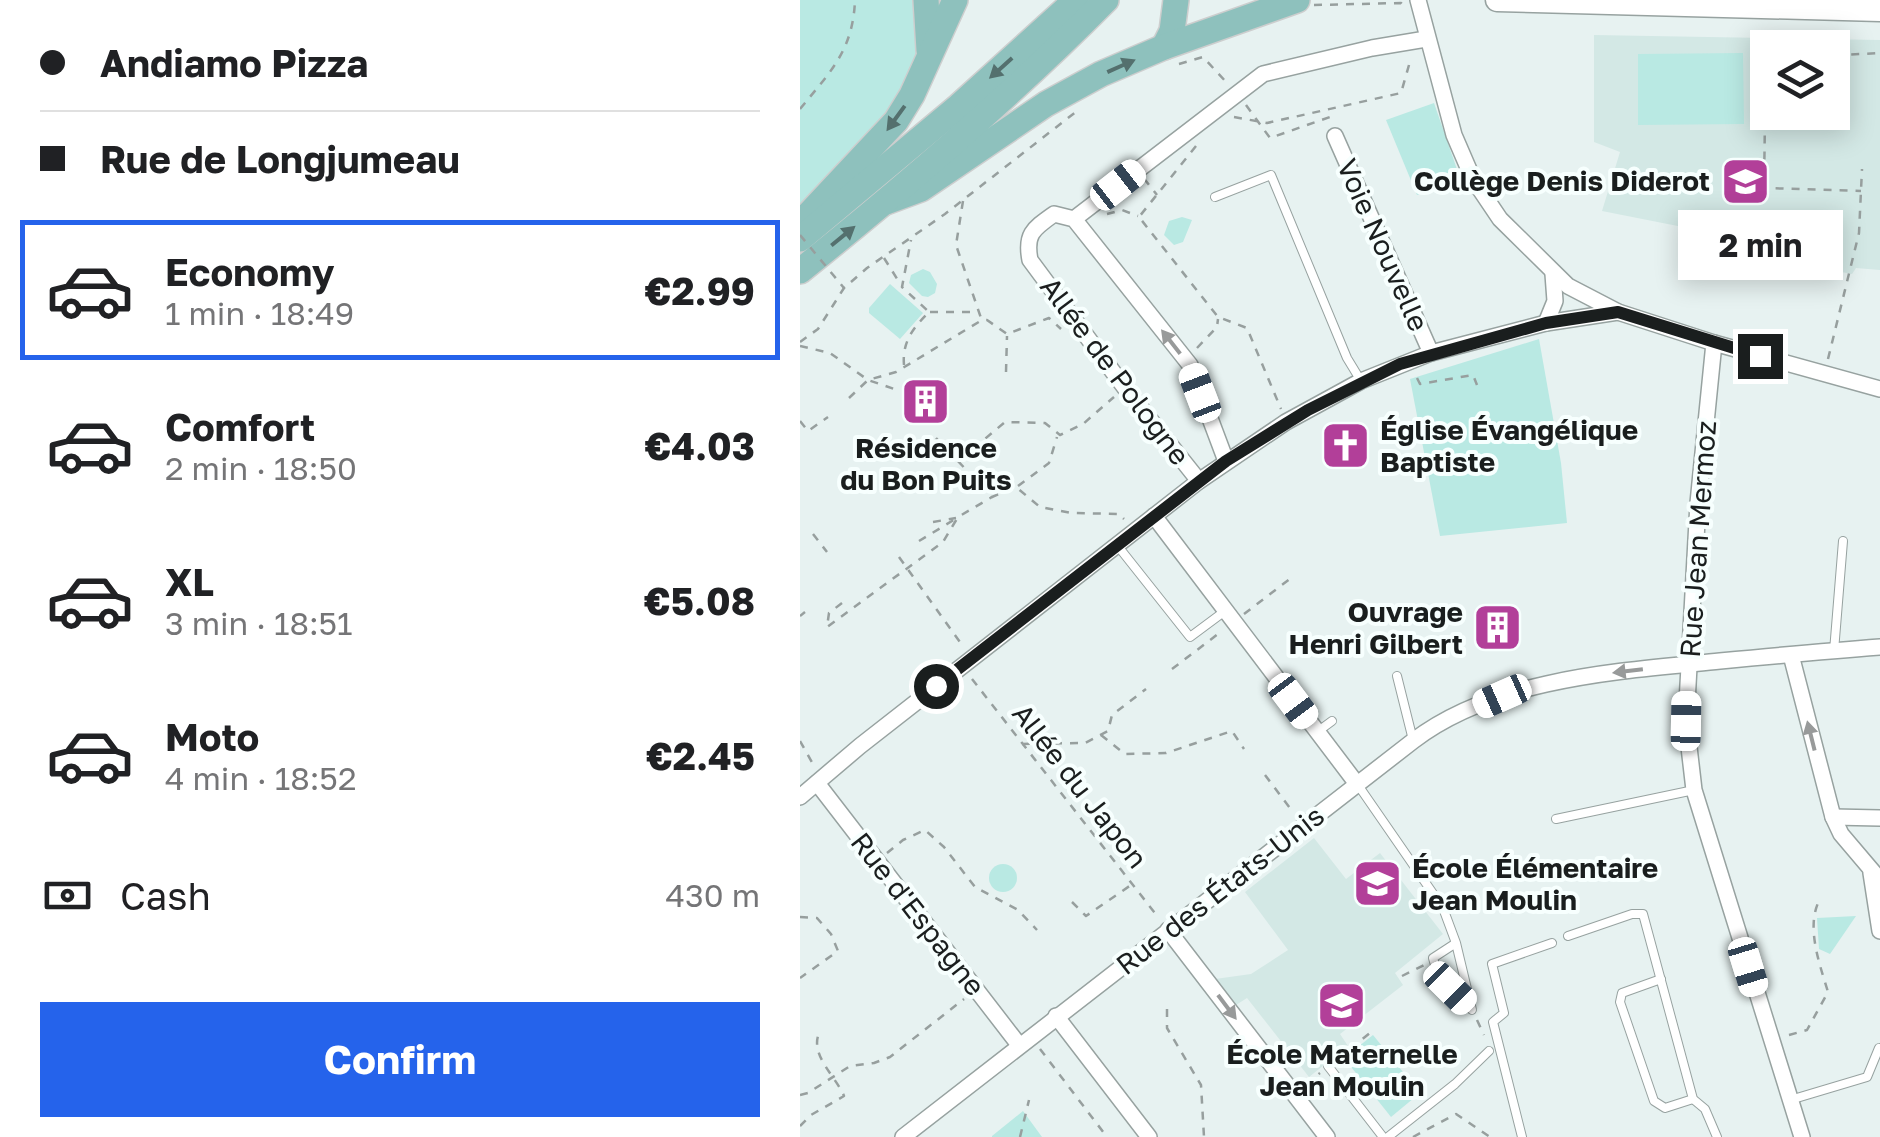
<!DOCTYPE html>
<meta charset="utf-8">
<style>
body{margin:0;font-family:"Golos Text",sans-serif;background:#f2f2f2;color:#202124;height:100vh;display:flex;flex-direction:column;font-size:38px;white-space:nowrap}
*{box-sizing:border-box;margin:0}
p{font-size:32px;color:#757577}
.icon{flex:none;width:55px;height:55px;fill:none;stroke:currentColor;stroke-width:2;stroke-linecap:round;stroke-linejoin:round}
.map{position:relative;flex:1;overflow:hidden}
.sheet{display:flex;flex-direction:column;background:#fff;width:800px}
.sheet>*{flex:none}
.banner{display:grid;align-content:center;height:220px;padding:0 40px;background:#fff}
.fabs{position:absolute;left:950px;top:30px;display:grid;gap:20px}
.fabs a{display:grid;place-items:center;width:100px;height:100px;border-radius:0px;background:#fff;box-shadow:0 5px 25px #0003;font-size:50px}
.end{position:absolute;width:45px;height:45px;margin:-22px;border:12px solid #1a1e1e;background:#fff;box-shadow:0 0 0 5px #fff}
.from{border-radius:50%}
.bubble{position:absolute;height:70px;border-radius:0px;background:#fff;box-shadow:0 5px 25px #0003;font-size:32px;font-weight:700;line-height:70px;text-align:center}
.car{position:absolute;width:30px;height:60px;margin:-30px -15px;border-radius:12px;box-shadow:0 0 8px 2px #0007;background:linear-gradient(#fff 24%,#345 0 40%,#fff 0 76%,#345 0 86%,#fff 0)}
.banner b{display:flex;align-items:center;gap:35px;height:95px;font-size:38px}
.banner b+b{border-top:2px solid #e0e0e0}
.banner i{width:25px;height:25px;background:#202124}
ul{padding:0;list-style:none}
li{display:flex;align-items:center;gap:30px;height:140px;margin:0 20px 15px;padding:0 20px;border:5px solid transparent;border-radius:0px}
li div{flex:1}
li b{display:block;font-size:38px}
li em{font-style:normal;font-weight:700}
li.current{border-color:#2563eb}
li>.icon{width:90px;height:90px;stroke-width:1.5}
.pay{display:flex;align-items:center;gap:25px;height:110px;padding:0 40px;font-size:38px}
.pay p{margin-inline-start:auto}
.primary-button{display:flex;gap:20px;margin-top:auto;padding:20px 40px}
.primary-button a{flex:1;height:115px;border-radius:0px;background:#2563eb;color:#fff;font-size:40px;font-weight:700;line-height:115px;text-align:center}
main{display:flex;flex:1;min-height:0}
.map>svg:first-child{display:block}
.built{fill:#d3e8e5;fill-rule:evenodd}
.green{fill:#b9e9e3}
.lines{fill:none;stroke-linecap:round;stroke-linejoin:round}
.service-casing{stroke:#97a2a0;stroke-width:10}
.minor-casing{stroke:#97a2a0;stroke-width:18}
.secondary-casing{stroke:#97a2a0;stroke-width:25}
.primary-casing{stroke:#cdcece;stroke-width:28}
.path{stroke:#979f9e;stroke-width:2.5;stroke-dasharray:8 8;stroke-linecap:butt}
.service{stroke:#fff;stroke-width:8}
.minor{stroke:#fff;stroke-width:15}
.secondary{stroke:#fff;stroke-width:22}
.primary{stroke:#8ec1bd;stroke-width:25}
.path-bridge{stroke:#979f9e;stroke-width:2.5;stroke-dasharray:8 8;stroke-linecap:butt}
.oneway{fill:#54706e}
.oneway2{fill:#989a9a}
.route{stroke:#1a1e1e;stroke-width:12}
.labels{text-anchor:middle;stroke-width:8;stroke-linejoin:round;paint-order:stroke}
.poi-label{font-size:28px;font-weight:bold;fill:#1a1e1e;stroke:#f7fffe;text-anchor:end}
.street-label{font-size:28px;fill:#1a1e1e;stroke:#f7fffe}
</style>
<main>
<section class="sheet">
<div class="banner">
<b><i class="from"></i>Andiamo Pizza</b>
<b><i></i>Rue de Longjumeau</b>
</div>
<ul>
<li class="current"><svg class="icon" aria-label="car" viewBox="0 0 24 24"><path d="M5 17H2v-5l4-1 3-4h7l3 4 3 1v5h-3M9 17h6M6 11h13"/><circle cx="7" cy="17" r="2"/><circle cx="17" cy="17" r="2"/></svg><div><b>Economy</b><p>1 min · 18:49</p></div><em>€2.99</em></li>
<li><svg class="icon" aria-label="car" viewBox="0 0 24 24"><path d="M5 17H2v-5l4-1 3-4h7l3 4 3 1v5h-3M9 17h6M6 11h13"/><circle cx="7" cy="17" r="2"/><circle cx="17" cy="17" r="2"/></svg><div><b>Comfort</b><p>2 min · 18:50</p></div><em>€4.03</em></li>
<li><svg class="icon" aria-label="car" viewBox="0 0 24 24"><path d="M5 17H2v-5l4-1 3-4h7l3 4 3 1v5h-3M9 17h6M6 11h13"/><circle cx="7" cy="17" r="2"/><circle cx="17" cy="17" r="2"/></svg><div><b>XL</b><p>3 min · 18:51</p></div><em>€5.08</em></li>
<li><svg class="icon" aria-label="car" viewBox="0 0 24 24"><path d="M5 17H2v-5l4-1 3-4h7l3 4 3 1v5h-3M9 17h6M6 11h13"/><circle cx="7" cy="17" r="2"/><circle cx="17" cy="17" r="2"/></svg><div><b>Moto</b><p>4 min · 18:52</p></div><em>€2.45</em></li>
</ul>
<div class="pay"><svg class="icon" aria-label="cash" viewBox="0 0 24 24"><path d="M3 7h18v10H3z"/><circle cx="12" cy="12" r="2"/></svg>Cash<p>430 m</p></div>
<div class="primary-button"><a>Confirm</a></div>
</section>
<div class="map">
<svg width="1080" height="1137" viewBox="0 0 1080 1137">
<rect width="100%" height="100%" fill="#e7f2f1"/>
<g class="built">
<path d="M 794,35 L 1080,40 L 1080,270 L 1056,268 L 1052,274 L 1031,270 L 1031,266 L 928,244 L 913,233 L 802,211 L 820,152 L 794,142 ZM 968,48 L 1032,48 L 1032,112 L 968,112 Z"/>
<polygon points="514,838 546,879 580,853 643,934 595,973 603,985 540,1034 548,1046 509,1077 447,998 436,1005 415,979 451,974 488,950 445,892"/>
</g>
<g class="green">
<path d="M 0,0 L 117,0 C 117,17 120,37 116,54 C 103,117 43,162 0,206 Z"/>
<polygon points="943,53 944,124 838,125 838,54"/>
<polygon points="634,103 660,178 617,195 586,120"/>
<polygon points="382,217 392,220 383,242 374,245 364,235 369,221"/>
<polygon points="123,269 130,272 137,284 135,293 128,297 122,296 109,283 111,275"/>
<polygon points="90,284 123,313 100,339 69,313 69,308"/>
<polygon points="739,339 761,463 767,523 640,536 610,379"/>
<circle cx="203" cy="878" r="14"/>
<polygon points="1056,916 1030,954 1019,949 1017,918"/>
<polygon points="573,1035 620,1093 591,1117 544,1058"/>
<polygon points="223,1111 242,1137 192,1137 192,1136"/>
</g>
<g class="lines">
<defs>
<g id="service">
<polyline points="415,197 471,175 547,358 561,381"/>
<polyline points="317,545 390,637 425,611"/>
<polyline points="1034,651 1043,541"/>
<polyline points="597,676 613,740"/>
<polyline points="517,732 532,721"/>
<polyline points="558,785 643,908 656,943 633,958 638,975 672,1010 656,943"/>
<polyline points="756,819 894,790"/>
<polyline points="768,936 832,914 843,914 893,1099 905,1109 917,1137"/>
<polyline points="861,979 822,993 820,1002 854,1101 865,1108 893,1099"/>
<polyline points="528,1066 583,1137"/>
<polyline points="990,1100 1067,1077 1079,1048"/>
<polyline points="588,1137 655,1084 689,1051"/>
<polyline points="722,1137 693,1022 704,1013 692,964 752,943"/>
</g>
<g id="minor">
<polyline points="618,0 654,135 673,179 700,219 768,286 818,312 914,343 1080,389"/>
<polyline points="535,136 631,353"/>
<polyline points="274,219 463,74 572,48 626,39"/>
<polyline points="746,323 755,301 753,274"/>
<polyline points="914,343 898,503 886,721 894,790 1002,1137"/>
<path d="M 399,481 L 325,388 L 230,260 C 225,234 233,229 254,214 L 274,219 L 390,365 L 426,461"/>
<polyline points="354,516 557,784"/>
<polyline points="991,655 1033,817 1041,834 1080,880"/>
<polyline points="17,783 219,1045"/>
<polyline points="0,797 60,746 399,481 486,422 561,381 631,353 746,323 818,312"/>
<polyline points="1033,817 1080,818"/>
<polyline points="1071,873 1080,931"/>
<polyline points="368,930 527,1137"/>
<polyline points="256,1016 349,1137"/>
<path d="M 103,1137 L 613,741 C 695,678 820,671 920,661 C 973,656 1027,651 1080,647"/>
</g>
<polyline id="secondary" points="697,0 1080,10"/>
<g id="primary">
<polyline points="126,0 129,50"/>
<polyline points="364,47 372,31 376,0"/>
<polyline points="86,202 121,189 246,104 301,74 364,47 497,0"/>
<polyline points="7,216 96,121 112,95 155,0"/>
<polyline points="0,239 159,106 276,0"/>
<path d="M 0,271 C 106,186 210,97 306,0"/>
</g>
</defs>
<use href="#service" class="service-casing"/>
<use href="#minor" class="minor-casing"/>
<use href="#secondary" class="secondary-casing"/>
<use href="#primary" class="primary-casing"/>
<g class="path">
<polyline points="514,5 601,3 605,7"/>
<polyline points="1048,40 1049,27"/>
<polyline points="379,64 403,57 428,84"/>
<polyline points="446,105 470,138 530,117 531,120"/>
<polyline points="1032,106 1036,98 1036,61 1041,55 1080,53"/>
<path d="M 0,109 C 30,72 53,51 55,0"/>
<polyline points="1025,112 1020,116 965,117 964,188 1061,191"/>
<polyline points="434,117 467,123 601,93 611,58"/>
<polyline points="396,146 339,217 418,317 447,328 481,409"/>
<polyline points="163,201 156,245 181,318"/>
<polyline points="307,214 322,210 338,216"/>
<polyline points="84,258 101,285"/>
<polyline points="130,312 177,312"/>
<polyline points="0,342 18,329 44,288 67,268 145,214 277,111"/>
<polyline points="0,346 30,353 68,380 100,391"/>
<polyline points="397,348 417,327 418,319"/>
<polyline points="1028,359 1059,233 1062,169"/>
<path d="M 104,365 C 102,342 113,328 129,312 L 102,287 L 111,240"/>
<polyline points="206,372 207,336"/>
<polyline points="617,378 620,384 673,375 677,385"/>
<polyline points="49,398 68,380 96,372 182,320 187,320 207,334 249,318 261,329"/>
<polyline points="0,421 8,431 28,417"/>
<polyline points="136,438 192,497 216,487 240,507 271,513 319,514 324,519"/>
<polyline points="161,459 205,422 245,423 260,435 283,424 314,397"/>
<polyline points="218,486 249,463 257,437"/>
<polyline points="133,522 156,518"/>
<polyline points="13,534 27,552"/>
<polyline points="119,541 157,518"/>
<polyline points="99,557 162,645"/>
<polyline points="42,603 29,613 27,627 143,542 158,517 192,497"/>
<polyline points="444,614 491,578"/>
<polyline points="0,616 5,612"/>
<polyline points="372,669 422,631"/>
<polyline points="172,679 358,917"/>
<polyline points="301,735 325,754 366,753 432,731 444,749"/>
<polyline points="0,741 14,766"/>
<polyline points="222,744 285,743 308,731 312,715 346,689"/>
<polyline points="465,775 493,812"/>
<polyline points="87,853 103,840 125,830 144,847 175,887 218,910 237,930"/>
<polyline points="272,902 286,916 331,885"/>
<polyline points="0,917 17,918 31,934 38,951 0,978"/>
<polyline points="602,976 624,965"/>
<polyline points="367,1009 367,1028 401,1085 404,1137"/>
<polyline points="677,1020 684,1035"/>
<path d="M 989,1035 L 1007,1030 L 1028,992 C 1020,965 1005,926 1020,899"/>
<polyline points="240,1049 307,1137"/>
<polyline points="538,1059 571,1032"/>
<polyline points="506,1084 520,1073"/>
<polyline points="0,1095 8,1093 50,1066 74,1063 90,1057 164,999"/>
<path d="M 0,1126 L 11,1115 L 44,1096 C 36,1077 12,1057 18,1036"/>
<polyline points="220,1137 229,1100"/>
<polyline points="613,1137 656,1114 690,1137"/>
</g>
<use href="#service" class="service"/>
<use href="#minor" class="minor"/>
<use href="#secondary" class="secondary"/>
<use href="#primary" class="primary"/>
<g class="path-bridge">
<polyline points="334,166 357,195"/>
<polyline points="0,235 44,288"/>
</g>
</g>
<defs><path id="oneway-solid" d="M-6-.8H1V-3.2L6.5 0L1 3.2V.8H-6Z" transform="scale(2.5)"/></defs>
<g class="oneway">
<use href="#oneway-solid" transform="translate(321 66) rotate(-24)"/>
<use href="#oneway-solid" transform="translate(201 68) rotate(138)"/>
<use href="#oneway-solid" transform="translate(96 118) rotate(126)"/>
<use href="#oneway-solid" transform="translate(43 236) rotate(-39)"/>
</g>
<g class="oneway2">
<use href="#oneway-solid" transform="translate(371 342) rotate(-128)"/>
<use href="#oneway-solid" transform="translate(828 671) rotate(173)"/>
<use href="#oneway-solid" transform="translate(1011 736) rotate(-104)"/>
<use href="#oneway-solid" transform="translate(427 1007) rotate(53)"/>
</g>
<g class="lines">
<polyline class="route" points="136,686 426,461 508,410 600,364 746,323 818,312 960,356"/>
</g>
<defs>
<symbol id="school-square" viewBox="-11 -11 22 22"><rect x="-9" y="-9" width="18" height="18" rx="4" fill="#b23f99" stroke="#f7fffe"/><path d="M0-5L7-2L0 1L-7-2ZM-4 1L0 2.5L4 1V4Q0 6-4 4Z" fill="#fff"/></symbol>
<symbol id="building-square" viewBox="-11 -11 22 22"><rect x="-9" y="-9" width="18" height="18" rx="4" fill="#b23f99" stroke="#f7fffe"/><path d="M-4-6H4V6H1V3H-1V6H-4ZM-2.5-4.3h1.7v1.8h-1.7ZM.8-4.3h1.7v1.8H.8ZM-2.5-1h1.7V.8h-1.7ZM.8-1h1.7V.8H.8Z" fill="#fff"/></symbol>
<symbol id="church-square" viewBox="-11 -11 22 22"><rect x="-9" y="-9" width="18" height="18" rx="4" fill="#b23f99" stroke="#f7fffe"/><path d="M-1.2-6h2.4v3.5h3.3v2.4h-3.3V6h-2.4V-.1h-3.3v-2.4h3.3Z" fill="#fff"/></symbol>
</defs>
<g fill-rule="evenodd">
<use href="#school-square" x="918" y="154" width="55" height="55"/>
<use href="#building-square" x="98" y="374" width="55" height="55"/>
<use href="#church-square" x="518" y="418" width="55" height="55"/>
<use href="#building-square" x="670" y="600" width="55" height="55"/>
<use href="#school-square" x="550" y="856" width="55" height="55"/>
<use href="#school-square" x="514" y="978" width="55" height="55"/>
</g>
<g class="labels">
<g class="poi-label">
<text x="910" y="191">Collège Denis Diderot</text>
<text x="580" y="440" text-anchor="start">Église Évangélique<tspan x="580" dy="32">Baptiste</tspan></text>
<text x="126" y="458" text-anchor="middle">Résidence<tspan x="126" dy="32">du Bon Puits</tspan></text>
<text x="663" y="622">Ouvrage<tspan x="663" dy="32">Henri Gilbert</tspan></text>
<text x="612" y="878" text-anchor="start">École Élémentaire<tspan x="612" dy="32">Jean Moulin</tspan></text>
<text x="542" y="1064" text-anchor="middle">École Maternelle<tspan x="542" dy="32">Jean Moulin</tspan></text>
</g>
<g class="street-label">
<text transform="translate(583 245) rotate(66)" y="10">Voie Nouvelle</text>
<text transform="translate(315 371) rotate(53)" y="10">Allée de Pologne</text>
<text transform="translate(898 539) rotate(-86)" y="10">Rue Jean Mermoz</text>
<text transform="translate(280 786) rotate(52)" y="10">Allée du Japon</text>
<text transform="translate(420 890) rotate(-38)" y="10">Rue des États-Unis</text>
<text transform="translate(118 914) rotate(52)" y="10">Rue d'Espagne</text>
</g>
</g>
</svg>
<div class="fabs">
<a><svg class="icon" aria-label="layers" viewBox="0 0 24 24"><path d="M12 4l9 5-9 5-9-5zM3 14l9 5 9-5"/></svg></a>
</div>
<i class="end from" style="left:136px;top:686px"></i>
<i class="end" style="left:960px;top:356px"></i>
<div class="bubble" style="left:878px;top:210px;width:165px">2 min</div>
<i class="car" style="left:318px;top:185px;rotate:52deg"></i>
<i class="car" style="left:400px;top:393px;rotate:339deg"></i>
<i class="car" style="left:702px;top:696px;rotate:246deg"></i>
<i class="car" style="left:493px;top:701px;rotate:143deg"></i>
<i class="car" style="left:886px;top:721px;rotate:1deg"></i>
<i class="car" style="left:948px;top:967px;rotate:163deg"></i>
<i class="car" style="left:650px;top:988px;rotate:135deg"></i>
</div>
</main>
